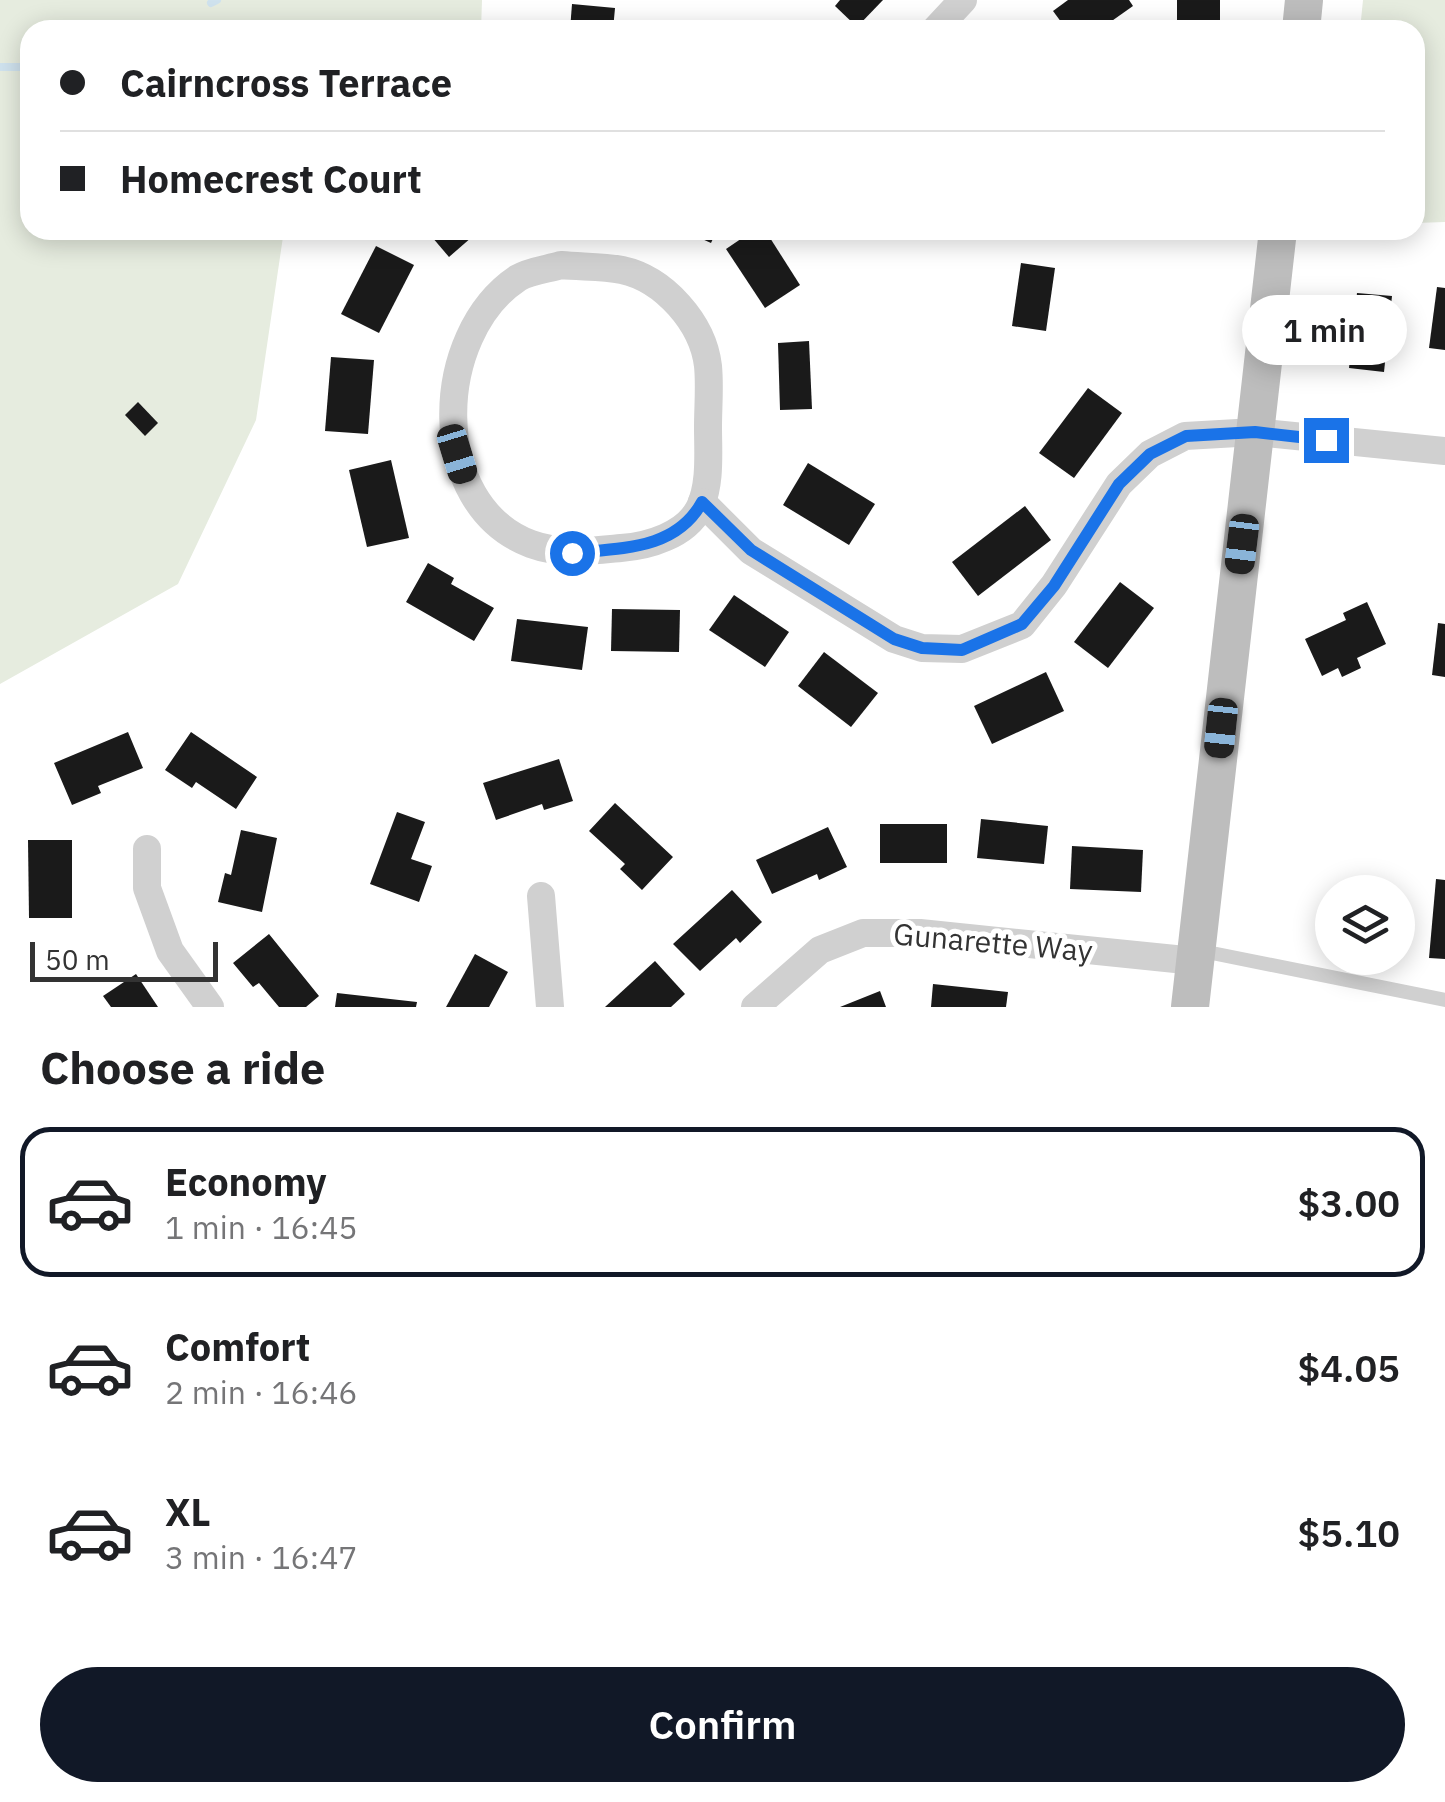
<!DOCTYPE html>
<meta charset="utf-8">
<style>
body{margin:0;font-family:"IBM Plex Sans",sans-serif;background:#f6f6f6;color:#202124;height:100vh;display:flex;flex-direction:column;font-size:38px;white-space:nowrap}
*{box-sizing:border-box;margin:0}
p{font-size:32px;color:#757577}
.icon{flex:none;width:55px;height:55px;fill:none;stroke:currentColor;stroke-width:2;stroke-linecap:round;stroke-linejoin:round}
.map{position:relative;height:1007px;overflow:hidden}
.side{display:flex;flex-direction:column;background:#fff;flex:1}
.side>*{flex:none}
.guide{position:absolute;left:20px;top:20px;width:1405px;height:220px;border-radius:30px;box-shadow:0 5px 25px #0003;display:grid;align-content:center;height:220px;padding:0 40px;background:#fff}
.controls{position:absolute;left:1315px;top:875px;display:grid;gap:20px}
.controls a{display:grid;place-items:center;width:100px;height:100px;border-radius:50%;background:#fff;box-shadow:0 5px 25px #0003;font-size:50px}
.scale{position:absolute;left:30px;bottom:25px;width:188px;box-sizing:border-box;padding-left:10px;border:5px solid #333;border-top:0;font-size:28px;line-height:35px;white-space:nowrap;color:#333;-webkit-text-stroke:8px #fff;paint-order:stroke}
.end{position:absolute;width:45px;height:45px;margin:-22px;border:12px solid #1a73e8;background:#fff;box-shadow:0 0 0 5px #fff}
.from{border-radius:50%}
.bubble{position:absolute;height:70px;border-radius:35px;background:#fff;box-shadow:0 5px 25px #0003;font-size:32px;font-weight:600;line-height:70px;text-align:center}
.car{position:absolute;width:30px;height:60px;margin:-30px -15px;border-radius:12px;box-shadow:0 0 8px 2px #0007;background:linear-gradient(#222 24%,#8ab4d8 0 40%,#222 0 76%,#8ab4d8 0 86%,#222 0)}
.guide b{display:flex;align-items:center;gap:35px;height:95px;font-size:38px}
.guide b+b{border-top:2px solid #e0e0e0}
.guide i{width:25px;height:25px;background:#202124}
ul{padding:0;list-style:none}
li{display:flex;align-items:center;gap:30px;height:150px;margin:0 20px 15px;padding:0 20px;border:5px solid transparent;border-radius:30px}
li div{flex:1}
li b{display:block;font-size:38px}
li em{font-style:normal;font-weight:600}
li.selected{border-color:#111827}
li>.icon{width:90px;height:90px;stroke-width:1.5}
h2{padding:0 40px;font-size:45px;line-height:120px}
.primary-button{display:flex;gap:20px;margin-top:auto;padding:20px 40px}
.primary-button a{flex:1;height:115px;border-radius:60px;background:#111827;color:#fff;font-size:40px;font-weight:600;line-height:115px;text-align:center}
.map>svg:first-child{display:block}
.green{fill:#e6ecdf}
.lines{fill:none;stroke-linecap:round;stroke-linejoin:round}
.stream{stroke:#cfe2ee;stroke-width:8}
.building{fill:#1a1a1a}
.lane{stroke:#d0d0d0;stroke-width:14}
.street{stroke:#d0d0d0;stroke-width:28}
.secondary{stroke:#bdbdbd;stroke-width:38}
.route{stroke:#1a73e8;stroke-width:12}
.labels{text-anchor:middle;stroke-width:10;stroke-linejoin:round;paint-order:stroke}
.street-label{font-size:30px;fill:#333;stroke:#fff}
</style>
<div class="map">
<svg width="1445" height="1007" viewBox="0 0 1445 1007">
<rect width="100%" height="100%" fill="#fff"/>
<g class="green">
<polygon points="0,0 482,0 481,30 30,30 30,230 284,230 256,420 178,584 0,684"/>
<polygon points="1363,0 1445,0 1445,222 1415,223 1415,30 1360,30"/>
</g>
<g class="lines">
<g class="stream">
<polyline points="211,3 217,0"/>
<polyline points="0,67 30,67"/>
</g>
</g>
<g class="building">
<polygon points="840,0 883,0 857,27 835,6"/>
<polygon points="1068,0 1129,0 1133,6 1099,30 1067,30 1053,11"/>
<rect x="1177" y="0" width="43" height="30"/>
<polygon points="572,4 615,8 613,30 570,30"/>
<polygon points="426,230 480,230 449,257"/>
<polygon points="682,230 717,230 711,243"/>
<polygon points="754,230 765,230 800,285 765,308 726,249"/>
<polygon points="376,246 414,265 379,333 341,314"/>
<polygon points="1021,263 1055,268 1046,331 1012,326"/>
<polygon points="1437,287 1445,288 1445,350 1429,348"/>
<polygon points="1357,293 1392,296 1384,372 1349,368"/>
<polygon points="809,341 812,409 780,410 778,343"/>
<polygon points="331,357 374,360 368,434 325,431"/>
<polygon points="1088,388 1122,413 1074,478 1039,453"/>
<polygon points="138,402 158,423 145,436 125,415"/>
<polygon points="391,460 409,538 367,547 349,470"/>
<polygon points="808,463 875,504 849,545 783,505"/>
<polygon points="1025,506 1051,540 978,596 952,562"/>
<polygon points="428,563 454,578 451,584 494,608 474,641 406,602"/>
<polygon points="1120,582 1154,608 1108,668 1074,642"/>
<polygon points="734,595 789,632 765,667 709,630"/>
<polygon points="1367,602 1386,644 1357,658 1361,668 1342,677 1338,668 1322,676 1305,639 1346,620 1343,613"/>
<polygon points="612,609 680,610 679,652 611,651"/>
<polygon points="517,619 588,627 582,670 511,661"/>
<polygon points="1438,623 1445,624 1445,677 1432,675"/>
<polygon points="824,652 878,693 851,727 798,686"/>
<polygon points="1046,672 1064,711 992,744 974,706"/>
<polygon points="128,732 143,768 98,786 101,793 72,805 54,763"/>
<polygon points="191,732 257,777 236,809 196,782 192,788 165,770"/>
<polygon points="559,759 573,801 544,810 542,804 496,820 483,783"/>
<polygon points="615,803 673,857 642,890 620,869 625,864 589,831"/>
<polygon points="397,812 425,822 411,859 432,866 419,902 370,884"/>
<polygon points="981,819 1048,826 1044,864 977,858"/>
<rect x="880" y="824" width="67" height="39"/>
<polygon points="828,827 847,867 819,880 817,874 772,894 756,860"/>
<polygon points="241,830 277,838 262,912 218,902 225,873 231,875"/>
<polygon points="28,840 72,840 72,918 29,918"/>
<polygon points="1072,846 1143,850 1141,892 1070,889"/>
<polygon points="1436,879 1445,880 1445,959 1429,958"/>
<polygon points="732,890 762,922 740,943 736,938 700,971 673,944"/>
<polygon points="269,934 319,996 306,1007 279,1007 259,983 253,987 233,963"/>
<polygon points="475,954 508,972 489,1007 446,1007"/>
<polygon points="655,961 685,994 671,1007 605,1007"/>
<polygon points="136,974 158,1007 111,1007 103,996"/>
<polygon points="933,984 1008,992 1006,1007 931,1007"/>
<polygon points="880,991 886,1007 840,1007"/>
<polygon points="337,993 417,1002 416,1007 335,1007"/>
</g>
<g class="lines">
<polyline class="lane" points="1197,950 1445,1000"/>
<g class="street">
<polyline points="935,30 963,0"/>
<path d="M 561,265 C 581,267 603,266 622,270 C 664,279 703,323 708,366 C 710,386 708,407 708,427 C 708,453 711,485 699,509 C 685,535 649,546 621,548 C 590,551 561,555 531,544 C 427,505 432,335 518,278 C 529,271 548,269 561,265 Z"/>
<polyline points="702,502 751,551 894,639 922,648 962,649 1022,625 1054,585 1119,484 1150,454 1185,436 1255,432 1445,451"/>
<polyline points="147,849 147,888 170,951 210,1007"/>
<polyline points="541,896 550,1007"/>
<polyline points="755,1007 820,950 863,933 920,933 1195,961"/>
</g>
<g class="secondary">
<polyline points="1301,30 1304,0"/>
<polyline points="1190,1007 1278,230"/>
</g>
</g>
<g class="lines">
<path class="route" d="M 572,553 C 621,548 676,550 702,502 L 751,550 L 894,639 L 922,648 L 962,650 L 1022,624 L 1054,586 L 1119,484 L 1150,454 L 1186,436 L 1255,432 L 1326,440"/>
</g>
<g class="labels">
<g class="street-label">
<text transform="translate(993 943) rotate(5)" y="10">Gunarette Way</text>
</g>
</g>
</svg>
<div class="controls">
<a><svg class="icon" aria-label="layers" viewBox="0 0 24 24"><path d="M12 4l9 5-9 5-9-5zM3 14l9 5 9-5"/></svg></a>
</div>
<div class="scale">50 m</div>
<i class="end from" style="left:572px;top:553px"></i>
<i class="end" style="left:1326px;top:440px"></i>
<div class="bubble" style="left:1242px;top:295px;width:165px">1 min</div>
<i class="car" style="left:457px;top:454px;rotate:163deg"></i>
<i class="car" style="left:1242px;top:544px;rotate:187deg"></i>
<i class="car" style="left:1221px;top:728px;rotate:186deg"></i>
<div class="guide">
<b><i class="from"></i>Cairncross Terrace</b>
<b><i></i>Homecrest Court</b>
</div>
</div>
<section class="side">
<h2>Choose a ride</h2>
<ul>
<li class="selected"><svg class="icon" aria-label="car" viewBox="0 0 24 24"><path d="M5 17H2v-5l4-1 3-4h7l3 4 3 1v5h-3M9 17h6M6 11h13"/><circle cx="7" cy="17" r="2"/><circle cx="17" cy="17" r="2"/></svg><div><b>Economy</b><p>1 min · 16:45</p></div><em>$3.00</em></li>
<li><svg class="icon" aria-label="car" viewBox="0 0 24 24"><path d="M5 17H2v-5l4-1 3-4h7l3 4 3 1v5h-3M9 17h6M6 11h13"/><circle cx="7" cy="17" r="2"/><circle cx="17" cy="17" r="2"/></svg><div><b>Comfort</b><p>2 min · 16:46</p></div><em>$4.05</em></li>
<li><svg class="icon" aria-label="car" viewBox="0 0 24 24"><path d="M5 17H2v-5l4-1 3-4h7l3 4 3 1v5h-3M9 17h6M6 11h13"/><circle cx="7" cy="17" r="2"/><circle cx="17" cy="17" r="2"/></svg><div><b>XL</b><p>3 min · 16:47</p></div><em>$5.10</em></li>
</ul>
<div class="primary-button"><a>Confirm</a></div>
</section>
